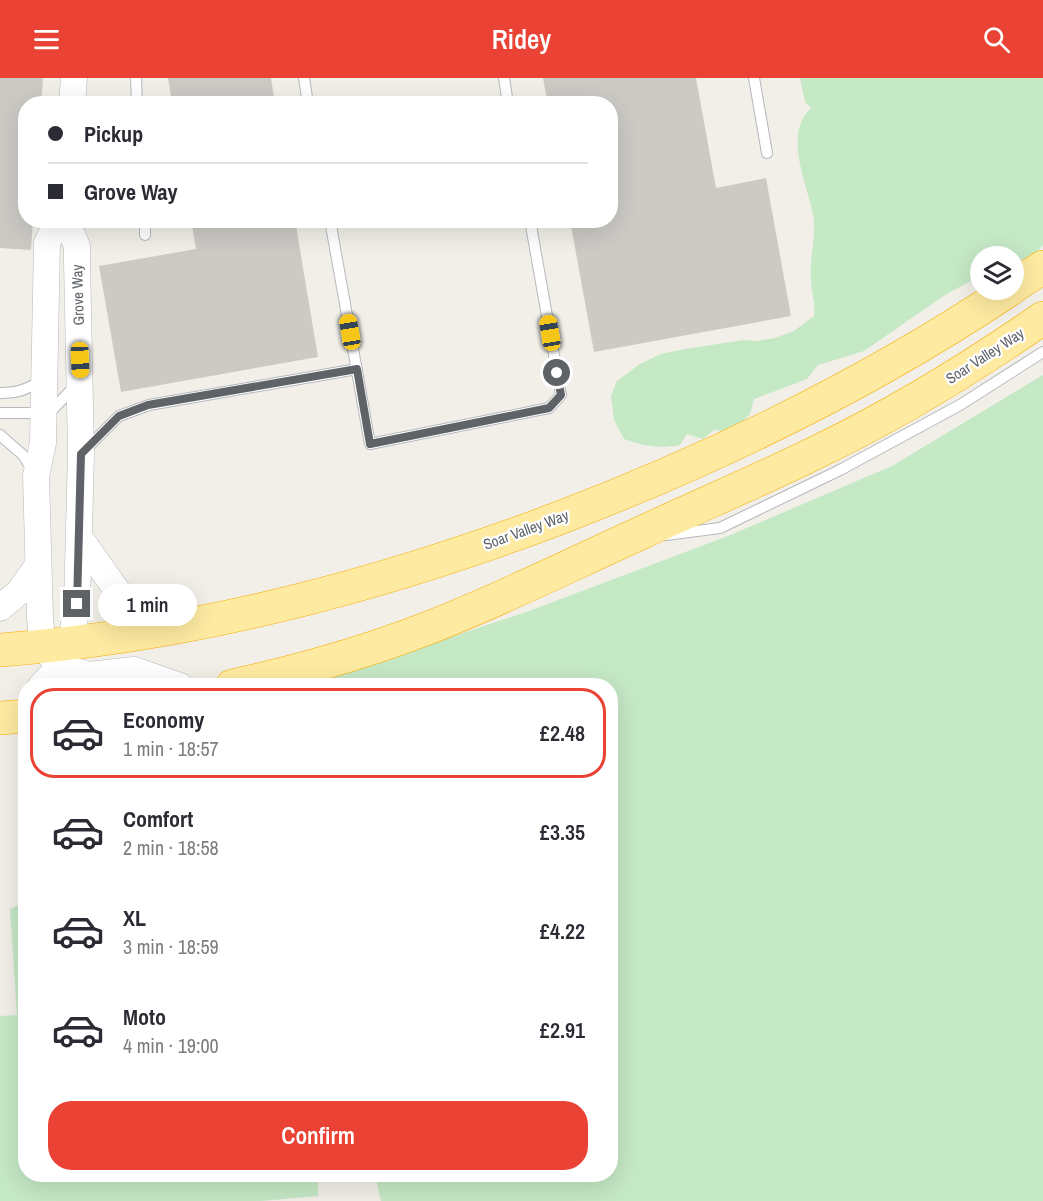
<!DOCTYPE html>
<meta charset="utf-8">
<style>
body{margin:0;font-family:"Archivo Narrow",sans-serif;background:#f2f2f3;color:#2b2b33;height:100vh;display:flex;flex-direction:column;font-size:22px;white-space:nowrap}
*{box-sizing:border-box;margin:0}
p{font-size:20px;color:#7c7c81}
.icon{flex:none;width:33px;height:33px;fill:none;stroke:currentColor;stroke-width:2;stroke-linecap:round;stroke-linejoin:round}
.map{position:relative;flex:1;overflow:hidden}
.panel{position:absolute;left:18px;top:600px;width:600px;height:504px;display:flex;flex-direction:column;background:#fff;border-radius:24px;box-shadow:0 6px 24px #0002}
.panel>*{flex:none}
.guide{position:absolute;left:18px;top:18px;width:600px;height:132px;border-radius:24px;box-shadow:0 6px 24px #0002;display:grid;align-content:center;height:132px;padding:0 30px;background:#fff}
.fabs{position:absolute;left:970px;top:168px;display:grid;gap:12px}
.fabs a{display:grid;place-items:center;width:54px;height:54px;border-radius:50%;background:#fff;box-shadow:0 6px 24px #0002;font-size:30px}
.end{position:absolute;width:27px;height:27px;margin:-14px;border:8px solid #5f6368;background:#fff;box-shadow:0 0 0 3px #fff}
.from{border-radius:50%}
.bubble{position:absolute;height:42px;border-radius:21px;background:#fff;box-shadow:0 6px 24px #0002;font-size:20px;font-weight:600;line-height:42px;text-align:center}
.car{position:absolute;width:18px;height:36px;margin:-18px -9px;border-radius:8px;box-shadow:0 0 4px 2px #0007;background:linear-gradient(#f5c518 24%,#345 0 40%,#f5c518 0 76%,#345 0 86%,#f5c518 0)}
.guide b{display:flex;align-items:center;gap:21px;height:57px;font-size:22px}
.guide b+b{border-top:2px solid #e1e1e2}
.guide i{width:15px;height:15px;background:#2b2b33}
ul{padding:10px 0 0;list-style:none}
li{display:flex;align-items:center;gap:18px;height:90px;margin:0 12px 9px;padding:0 18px;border:3px solid transparent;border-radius:24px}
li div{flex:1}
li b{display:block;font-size:22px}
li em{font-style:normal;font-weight:600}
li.active{border-color:#ea4335}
li>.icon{width:54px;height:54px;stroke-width:1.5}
.primary-button{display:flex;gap:12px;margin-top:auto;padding:12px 30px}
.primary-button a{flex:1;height:69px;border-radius:24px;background:#ea4335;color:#fff;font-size:24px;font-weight:600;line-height:69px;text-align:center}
header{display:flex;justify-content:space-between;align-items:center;height:78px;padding:0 30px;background:#ea4335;color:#fff;font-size:27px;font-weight:600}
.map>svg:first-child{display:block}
.green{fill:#c5e8c5}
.building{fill:#cccac5}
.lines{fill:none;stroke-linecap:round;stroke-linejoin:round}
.service-casing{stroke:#b5b8bc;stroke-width:12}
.tertiary-casing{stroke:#b5b8bc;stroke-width:27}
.trunk-casing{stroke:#f9ab00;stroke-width:34}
.service{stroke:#fff;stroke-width:10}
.tertiary{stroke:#fff;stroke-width:26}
.trunk{stroke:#feeaa1;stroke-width:33}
.route{stroke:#5f6368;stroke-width:8}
.labels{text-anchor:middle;stroke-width:4.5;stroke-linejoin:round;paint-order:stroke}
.street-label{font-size:15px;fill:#5f6368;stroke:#fff}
</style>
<header><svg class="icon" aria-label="menu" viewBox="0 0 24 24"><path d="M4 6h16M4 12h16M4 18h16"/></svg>Ridey<svg class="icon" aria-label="search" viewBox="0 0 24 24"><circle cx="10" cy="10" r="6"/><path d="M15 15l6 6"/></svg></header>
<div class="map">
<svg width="1043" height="1123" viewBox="0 0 1043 1123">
<rect width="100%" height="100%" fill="#f1efe8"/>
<g class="green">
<path d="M 800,0 L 1043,0 L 1043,167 L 1030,182 L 1024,181 L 1014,186 L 1014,178 L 981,178 L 981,204 L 971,203 L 945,217 L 864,273 L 818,287 L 807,301 L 754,321 L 750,336 L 732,354 L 714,352 L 703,361 L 687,356 L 680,367 C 659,371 644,368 624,361 L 614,342 L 611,318 L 617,303 L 640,286 L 661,276 L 685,271 L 744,262 L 755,263 L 775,260 L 794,253 L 814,238 C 816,225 811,215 811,201 C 809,180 817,158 813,136 C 807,106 783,56 811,30 L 805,24 Z"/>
<polygon points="1043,297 1043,1123 381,1123 375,1097 610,1096 610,608 294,608 335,598 529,533 728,458 892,388"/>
<polygon points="25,824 26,1096 318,1097 318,1118 261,1123 0,1123 0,938 17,937 10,831"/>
</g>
<g class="building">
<polygon points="0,0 43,0 41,26 26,26 26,142 33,142 31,172 0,170"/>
<polygon points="168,0 271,0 275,26 172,26"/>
<polygon points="543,0 696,0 716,110 766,100 791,238 594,274 570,142 610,142 610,26 548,26"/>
<polygon points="191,142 295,142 318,279 121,314 99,188 196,171"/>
</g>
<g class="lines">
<defs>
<g id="service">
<polyline points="136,0 137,26"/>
<polyline points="304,0 308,26"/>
<polyline points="504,0 508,26"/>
<polyline points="754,0 767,75"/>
<polyline points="145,142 145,157"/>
<polyline points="330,142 370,366 549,330 561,317 530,142"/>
<path d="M 0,315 C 16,316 29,311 42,302"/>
<polyline points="0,335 43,335 54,330 76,307"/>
<polyline points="0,357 23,377 33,393"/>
<polyline points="85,372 119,338 149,327 357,291"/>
<polyline points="666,457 720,450 840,392 960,327 1043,274"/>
</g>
<g id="tertiary">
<polyline points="72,26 74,0"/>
<polyline points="58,142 47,165 43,365 36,398 40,540 43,569 60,588 88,597 134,592 180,608"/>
<polyline points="80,460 118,514 132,528 180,549"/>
<polyline points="0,530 19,514 38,487"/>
<polyline points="41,608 60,588 71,566 77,526 81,376 77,183 77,168 66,142"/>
</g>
<g id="trunk">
<polyline points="1014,208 1043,189"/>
<path d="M 0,572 C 190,558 376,509 554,442 C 714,381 867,307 1009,212"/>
<path d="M 232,608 C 299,593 364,575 428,550 C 501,522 572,486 643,454 C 701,427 760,402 817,374 C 896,336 971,290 1043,240"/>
<polyline points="0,640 26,638"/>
</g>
</defs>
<use href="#service" class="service-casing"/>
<use href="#tertiary" class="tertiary-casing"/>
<use href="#trunk" class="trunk-casing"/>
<use href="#service" class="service"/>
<use href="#tertiary" class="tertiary"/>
<use href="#trunk" class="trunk"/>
</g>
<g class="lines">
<polyline class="route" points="77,526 81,376 119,338 148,327 357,291 370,366 549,330 561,317 557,295"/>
</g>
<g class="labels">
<g class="street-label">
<text transform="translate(78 217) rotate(-92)" y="5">Grove Way</text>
<text transform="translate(985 278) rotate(-33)" y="5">Soar Valley Way</text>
<text transform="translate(526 452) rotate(-20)" y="5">Soar Valley Way</text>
</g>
</g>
</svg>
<div class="fabs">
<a><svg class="icon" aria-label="layers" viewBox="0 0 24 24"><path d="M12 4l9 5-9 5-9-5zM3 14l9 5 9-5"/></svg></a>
</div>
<i class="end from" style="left:557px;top:295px"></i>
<i class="end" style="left:77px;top:526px"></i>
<div class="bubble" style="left:98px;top:506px;width:99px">1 min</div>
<i class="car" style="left:350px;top:254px;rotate:350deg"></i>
<i class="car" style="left:550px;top:255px;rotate:350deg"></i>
<i class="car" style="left:80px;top:282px;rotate:178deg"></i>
<div class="guide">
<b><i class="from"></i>Pickup</b>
<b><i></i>Grove Way</b>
</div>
<section class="panel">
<ul>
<li class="active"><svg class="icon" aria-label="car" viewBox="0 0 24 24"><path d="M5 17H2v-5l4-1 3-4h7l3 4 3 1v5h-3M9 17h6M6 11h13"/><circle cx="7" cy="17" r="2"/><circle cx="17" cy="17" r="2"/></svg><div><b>Economy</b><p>1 min · 18:57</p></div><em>£2.48</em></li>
<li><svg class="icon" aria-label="car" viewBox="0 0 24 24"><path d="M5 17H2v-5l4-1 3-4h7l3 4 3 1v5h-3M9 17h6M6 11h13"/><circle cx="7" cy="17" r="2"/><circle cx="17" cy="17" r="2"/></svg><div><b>Comfort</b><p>2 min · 18:58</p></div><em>£3.35</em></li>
<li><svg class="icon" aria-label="car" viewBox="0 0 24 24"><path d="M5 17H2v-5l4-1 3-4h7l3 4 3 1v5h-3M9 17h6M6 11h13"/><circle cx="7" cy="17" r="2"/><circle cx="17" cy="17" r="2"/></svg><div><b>XL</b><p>3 min · 18:59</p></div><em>£4.22</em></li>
<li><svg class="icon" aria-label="car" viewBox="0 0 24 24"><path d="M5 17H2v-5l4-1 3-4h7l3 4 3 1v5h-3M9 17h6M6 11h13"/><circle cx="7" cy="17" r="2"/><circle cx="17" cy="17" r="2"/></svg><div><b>Moto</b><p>4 min · 19:00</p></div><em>£2.91</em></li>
</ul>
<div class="primary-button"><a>Confirm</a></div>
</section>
</div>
